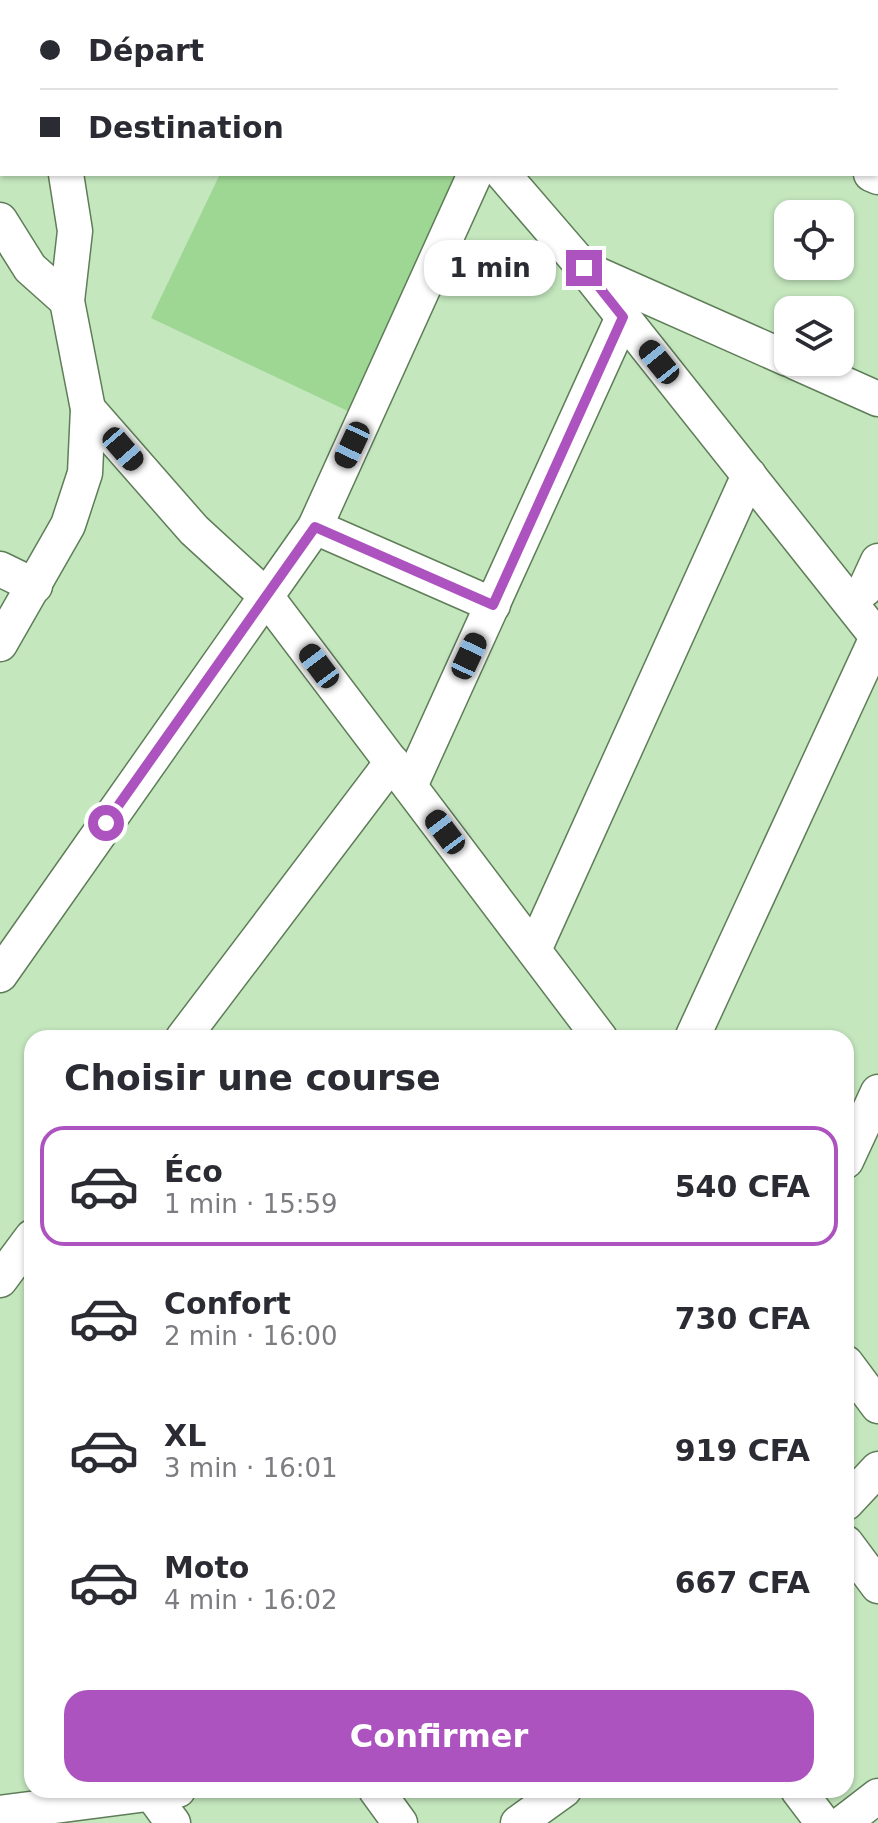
<!DOCTYPE html>
<html lang="fr">
<meta charset="utf-8">
<style>
body{margin:0;font-family:"DejaVu Sans",sans-serif;background:#f7f7f7;color:#2b2b33;height:100vh;display:flex;flex-direction:column;font-size:30px;white-space:nowrap}
*{box-sizing:border-box;margin:0}
p{font-size:26px;color:#7c7c81}
.icon{flex:none;width:44px;height:44px;fill:none;stroke:currentColor;stroke-width:2;stroke-linecap:round;stroke-linejoin:round}
.map{position:relative;flex:1;overflow:hidden}
.details{position:absolute;left:24px;top:1030px;width:830px;height:768px;display:flex;flex-direction:column;background:#fff;border-radius:24px;box-shadow:0 2px 6px #0004}
.details>*{flex:none}
.hud{position:absolute;left:0px;top:0px;width:878px;height:176px;box-shadow:0 2px 6px #0004;display:grid;align-content:center;height:176px;padding:0 40px;background:#fff}
.buttons{position:absolute;left:774px;top:200px;display:grid;gap:16px}
.buttons a{display:grid;place-items:center;width:80px;height:80px;border-radius:16px;background:#fff;box-shadow:0 2px 6px #0004;font-size:40px}
.end{position:absolute;width:36px;height:36px;margin:-18px;border:10px solid #ad53bf;background:#fff;box-shadow:0 0 0 4px #fff}
.from{border-radius:50%}
.bubble{position:absolute;height:56px;border-radius:24px;background:#fff;box-shadow:0 2px 6px #0004;font-size:26px;font-weight:700;line-height:56px;text-align:center}
.car{position:absolute;width:24px;height:48px;margin:-24px -12px;border-radius:10px;box-shadow:0 0 6px 2px #0007;background:linear-gradient(#222 24%,#8ab4d8 0 40%,#222 0 76%,#8ab4d8 0 86%,#222 0)}
.hud b{display:flex;align-items:center;gap:28px;height:76px;font-size:30px}
.hud b+b{border-top:2px solid #e1e1e2}
.hud i{width:20px;height:20px;background:#2b2b33}
ul{padding:0;list-style:none}
li{display:flex;align-items:center;gap:24px;height:120px;margin:0 16px 12px;padding:0 24px;border:4px solid transparent;border-radius:24px}
li div{flex:1}
li b{display:block;font-size:30px}
li em{font-style:normal;font-weight:700}
li.current{border-color:#ad53bf}
li>.icon{width:72px;height:72px;stroke-width:1.5}
h2{padding:0 40px;font-size:36px;line-height:96px}
.primary-button{display:flex;gap:16px;margin-top:auto;padding:16px 40px}
.primary-button a{flex:1;height:92px;border-radius:24px;background:#ad53bf;color:#fff;font-size:32px;font-weight:700;line-height:92px;text-align:center}
.map>svg:first-child{display:block}
.green{fill:#9ed794}
.lines{fill:none;stroke-linecap:round;stroke-linejoin:round}
.street-casing{stroke:#5e7d58;stroke-width:37}
.street{stroke:#fff;stroke-width:34}
.route{stroke:#ad53bf;stroke-width:10}
</style>
<div class="map">
<svg width="878" height="1823" viewBox="0 0 878 1823">
<rect width="100%" height="100%" fill="#c4e7be"/>
<polygon class="green" points="220,174 466,174 352,413 151,318"/>
<g class="lines">
<defs>
<g id="street">
<polyline points="46,0 46,2"/>
<polyline points="479,0 484,2"/>
<polyline points="554,2 555,0"/>
<polyline points="768,2 769,0"/>
<polyline points="503,174 584,268 878,638"/>
<polyline points="871,174 878,177"/>
<polyline points="0,220 30,268 67,301"/>
<polyline points="592,272 788,359"/>
<polyline points="795,362 878,399"/>
<polyline points="88,409 194,530 265,595 600,1038"/>
<polyline points="315,527 493,605"/>
<polyline points="0,569 35,586"/>
<polyline points="849,600 865,589 878,561"/>
<polyline points="0,644 68,525 85,473 88,409 67,301 75,231 66,174"/>
<polyline points="410,786 623,317"/>
<polyline points="534,950 749,475"/>
<polyline points="0,975 315,527 475,174"/>
<polyline points="183,1038 392,762"/>
<polyline points="692,1038 877,637"/>
<polyline points="846,1161 878,1092"/>
<polyline points="0,1280 32,1237"/>
<polyline points="846,1363 878,1406"/>
<polyline points="846,1503 878,1469"/>
<polyline points="846,1543 878,1586"/>
<polyline points="376,1790 400,1823"/>
<polyline points="798,1790 823,1823"/>
<polyline points="151,1793 173,1823"/>
<polyline points="0,1813 178,1790"/>
<polyline points="518,1823 564,1790"/>
<polyline points="843,1823 878,1796"/>
</g>
</defs>
<use href="#street" class="street-casing"/>
<use href="#street" class="street"/>
</g>
<g class="lines">
<polyline class="route" points="106,823 315,527 493,605 623,317 584,268"/>
</g>
</svg>
<div class="buttons">
<a><svg class="icon" aria-label="locate" viewBox="0 0 24 24"><circle cx="12" cy="12" r="6"/><path d="M12 2v4M12 18v4M2 12h4M18 12h4"/></svg></a>
<a><svg class="icon" aria-label="layers" viewBox="0 0 24 24"><path d="M12 4l9 5-9 5-9-5zM3 14l9 5 9-5"/></svg></a>
</div>
<i class="end from" style="left:106px;top:823px"></i>
<i class="end" style="left:584px;top:268px"></i>
<div class="bubble" style="left:424px;top:240px;width:132px">1 min</div>
<i class="car" style="left:659px;top:362px;rotate:321deg"></i>
<i class="car" style="left:352px;top:445px;rotate:205deg"></i>
<i class="car" style="left:123px;top:449px;rotate:139deg"></i>
<i class="car" style="left:469px;top:656px;rotate:25deg"></i>
<i class="car" style="left:319px;top:666px;rotate:323deg"></i>
<i class="car" style="left:445px;top:832px;rotate:323deg"></i>
<div class="hud">
<b><i class="from"></i>Départ</b>
<b><i></i>Destination</b>
</div>
<section class="details">
<h2>Choisir une course</h2>
<ul>
<li class="current"><svg class="icon" aria-label="car" viewBox="0 0 24 24"><path d="M5 17H2v-5l4-1 3-4h7l3 4 3 1v5h-3M9 17h6M6 11h13"/><circle cx="7" cy="17" r="2"/><circle cx="17" cy="17" r="2"/></svg><div><b>Éco</b><p>1 min · 15:59</p></div><em>540 CFA</em></li>
<li><svg class="icon" aria-label="car" viewBox="0 0 24 24"><path d="M5 17H2v-5l4-1 3-4h7l3 4 3 1v5h-3M9 17h6M6 11h13"/><circle cx="7" cy="17" r="2"/><circle cx="17" cy="17" r="2"/></svg><div><b>Confort</b><p>2 min · 16:00</p></div><em>730 CFA</em></li>
<li><svg class="icon" aria-label="car" viewBox="0 0 24 24"><path d="M5 17H2v-5l4-1 3-4h7l3 4 3 1v5h-3M9 17h6M6 11h13"/><circle cx="7" cy="17" r="2"/><circle cx="17" cy="17" r="2"/></svg><div><b>XL</b><p>3 min · 16:01</p></div><em>919 CFA</em></li>
<li><svg class="icon" aria-label="car" viewBox="0 0 24 24"><path d="M5 17H2v-5l4-1 3-4h7l3 4 3 1v5h-3M9 17h6M6 11h13"/><circle cx="7" cy="17" r="2"/><circle cx="17" cy="17" r="2"/></svg><div><b>Moto</b><p>4 min · 16:02</p></div><em>667 CFA</em></li>
</ul>
<div class="primary-button"><a>Confirmer</a></div>
</section>
</div>
